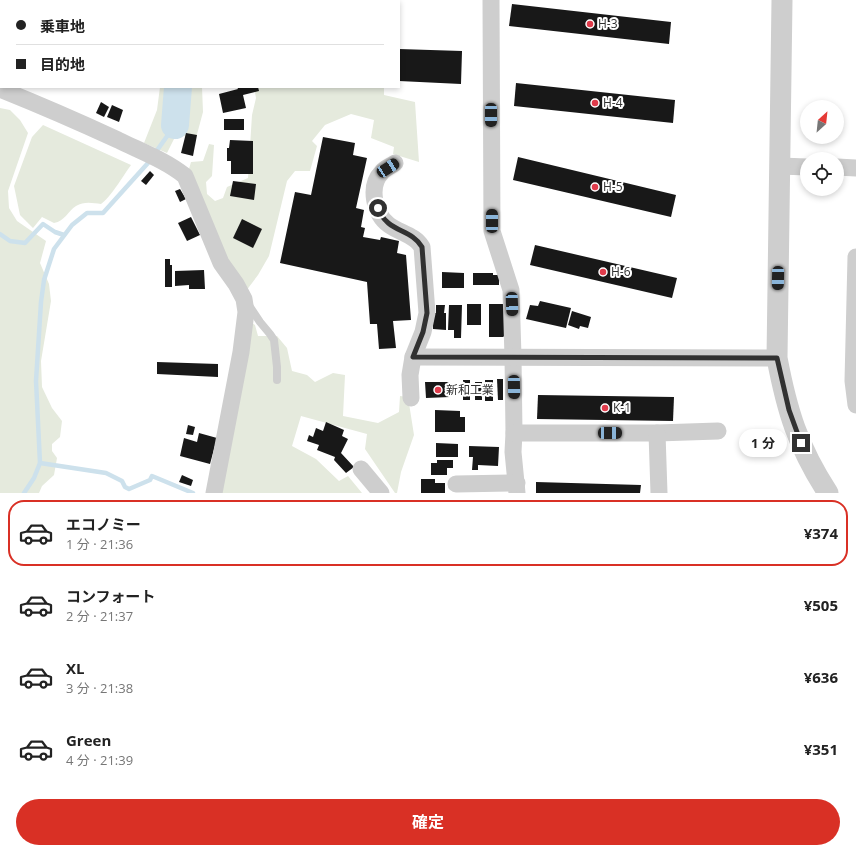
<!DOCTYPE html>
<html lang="ja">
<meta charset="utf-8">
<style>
body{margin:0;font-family:"Open Sans","Noto Sans JP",sans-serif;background:#f2f2f2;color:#222;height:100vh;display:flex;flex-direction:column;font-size:15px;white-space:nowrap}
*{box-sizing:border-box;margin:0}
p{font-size:13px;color:#767676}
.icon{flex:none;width:22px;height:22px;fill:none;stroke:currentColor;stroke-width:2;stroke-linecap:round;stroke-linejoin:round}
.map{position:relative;height:493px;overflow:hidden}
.drawer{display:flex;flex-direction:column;background:#fff;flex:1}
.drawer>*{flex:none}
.top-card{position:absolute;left:0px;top:0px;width:400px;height:88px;box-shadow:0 2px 6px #0003;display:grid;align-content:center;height:88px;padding:0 16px;background:#fff}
.needle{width:26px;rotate:27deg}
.fabs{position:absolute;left:800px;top:100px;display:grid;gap:8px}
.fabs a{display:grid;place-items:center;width:44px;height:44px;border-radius:50%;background:#fff;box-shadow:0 2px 6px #0003;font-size:20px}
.end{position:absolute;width:18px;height:18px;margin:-9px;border:5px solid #313131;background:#fff;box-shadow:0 0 0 2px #fff}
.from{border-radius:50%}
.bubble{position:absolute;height:28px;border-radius:14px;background:#fff;box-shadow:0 2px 6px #0003;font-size:13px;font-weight:700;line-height:28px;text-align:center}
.car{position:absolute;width:12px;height:24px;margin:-12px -6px;border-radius:5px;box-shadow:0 0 3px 1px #0007;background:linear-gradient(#222 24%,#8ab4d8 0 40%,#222 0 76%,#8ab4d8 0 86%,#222 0)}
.top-card b{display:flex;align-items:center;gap:14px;height:38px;font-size:15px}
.top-card b+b{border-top:1px solid #e0e0e0}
.top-card i{width:10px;height:10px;background:#222}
ul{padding:7px 0 0;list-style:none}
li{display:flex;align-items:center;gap:12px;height:66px;margin:0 8px 6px;padding:0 8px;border:2px solid transparent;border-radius:16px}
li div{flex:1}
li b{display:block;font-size:15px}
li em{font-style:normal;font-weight:700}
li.current{border-color:#d93025}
li>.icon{width:36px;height:36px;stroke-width:1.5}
.action{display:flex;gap:8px;margin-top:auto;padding:8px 16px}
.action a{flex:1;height:46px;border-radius:24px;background:#d93025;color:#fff;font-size:16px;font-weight:700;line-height:46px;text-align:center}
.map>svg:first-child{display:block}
.green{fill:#e5eadd}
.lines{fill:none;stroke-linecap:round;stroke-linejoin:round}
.stream{stroke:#cde1ec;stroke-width:4.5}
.river{stroke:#cde1ec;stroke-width:28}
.building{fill:#181818}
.service{stroke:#cecece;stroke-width:8}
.minor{stroke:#cecece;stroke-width:17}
.tertiary{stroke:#cecece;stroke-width:21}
.route{stroke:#313131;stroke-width:5}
.poi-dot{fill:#e03b4b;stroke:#fff;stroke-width:1.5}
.labels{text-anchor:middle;stroke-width:4;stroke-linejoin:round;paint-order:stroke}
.poi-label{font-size:12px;fill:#313131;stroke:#fff;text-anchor:start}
</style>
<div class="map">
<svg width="856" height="493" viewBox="0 0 856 493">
<rect width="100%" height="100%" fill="#fff"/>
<g class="green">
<polygon points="160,87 202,87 203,112 196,138 176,135 167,153 144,143 157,110"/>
<polygon points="254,87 384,87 384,95 415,102 419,162 393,154 394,147 371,138 374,120 351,114 325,125 312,141 317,146 310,171 295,171 287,181 269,256 258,275 246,291 219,247 189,169 191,162 203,161 209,144 214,145 212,176 206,182 207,194 215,201 223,198 227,187 248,178 252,115 256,98"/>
<polygon points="0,108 10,110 20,120 28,133 8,191 9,208 17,221 46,241 40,263 49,284 51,301 41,361 42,387 52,408 62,421 60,437 52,444 52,451 57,458 54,475 42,486 39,493 0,493"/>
<path d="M 43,125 L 131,165 C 123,176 111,197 101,204 C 93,203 84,201 76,206 C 68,211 65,221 54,223 L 42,217 L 33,228 L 20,215 L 14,186 L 32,137 Z"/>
<polygon points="249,321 255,325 258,336 277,336 287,348 292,371 307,375 315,382 333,373 345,375 343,416 378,423 399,412 400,396 408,397 414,435 401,472 397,493 395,493 365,449 367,434 301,416 292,446 316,459 339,481 348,476 362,493 221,493"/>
</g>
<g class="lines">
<g class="stream">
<polyline points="0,234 10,241 25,243 43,224 55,232 64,235"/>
<polyline points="40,463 106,473 122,481 125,487 129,489 150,480 152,476 193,493"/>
<polyline points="24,493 34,478 40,463 36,381 41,302 44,280 54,249 72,225 87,213 103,213 148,163 175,125"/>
</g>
<g class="river">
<polyline points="188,1 188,0"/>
<polyline points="175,125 178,87"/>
</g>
</g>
<g class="building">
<polygon points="512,4 671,22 669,44 509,26"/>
<polygon points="399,49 462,51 461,84 399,81"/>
<polygon points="516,83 675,100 673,123 514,106"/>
<polygon points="237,87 258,87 259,91 243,95 246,108 223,113 219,94 238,89"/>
<polygon points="101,102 109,107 104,117 96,113"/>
<polygon points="112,105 123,110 119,122 107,117"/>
<rect x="224" y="119" width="20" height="11"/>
<polygon points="186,133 197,135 193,156 181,153"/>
<polygon points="323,137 355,143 353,155 367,158 356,208 364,210 361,227 365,228 363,237 380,240 381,237 399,241 397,253 406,255 411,320 393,321 396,348 379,349 377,324 370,324 367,282 280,263 295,192 311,195"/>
<polygon points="230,140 253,141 253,174 231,174 231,161 227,161 227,148 229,148"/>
<polygon points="518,157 676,195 671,217 513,180"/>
<polygon points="150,171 154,175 146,185 141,181"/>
<polygon points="233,181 256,184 254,200 230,196"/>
<polygon points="180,189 186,199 180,202 175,191"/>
<polygon points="191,217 200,235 187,241 178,223"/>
<polygon points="242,219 262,229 253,248 233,238"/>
<polygon points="535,245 677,278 672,298 530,265"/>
<polygon points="165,259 170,259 170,265 172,265 172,287 165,287"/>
<polygon points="204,270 205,289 189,289 189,285 175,286 175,271"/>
<polygon points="442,272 464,273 464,288 442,288"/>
<polygon points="473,273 493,273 493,275 499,275 499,285 473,285"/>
<polygon points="540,301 571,308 566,328 526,319 530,305 538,306"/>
<rect x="467" y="304" width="14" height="21"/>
<polygon points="489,304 508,304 507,334 503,337 489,337"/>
<polygon points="436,305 445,305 444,313 446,313 446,330 433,329 433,313 436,313"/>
<polygon points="449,305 462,305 461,338 454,338 454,330 448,330"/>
<polygon points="572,311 591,317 588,328 580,326 579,329 568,325"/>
<polygon points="157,362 218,364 218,377 157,374"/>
<polygon points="497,379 503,379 503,400 498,400"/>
<rect x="463" y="380" width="7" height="20"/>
<rect x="485" y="380" width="8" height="21"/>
<polygon points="425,382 450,382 450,397 426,398"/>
<rect x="475" y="382" width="7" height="18"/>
<polygon points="538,395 674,397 673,421 537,419"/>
<polygon points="435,410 460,411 460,417 465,417 465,432 435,432"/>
<polygon points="326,422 344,430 342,436 348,439 341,453 354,467 346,473 334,460 335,457 317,450 319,445 307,441 309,435 313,437 316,428 323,431"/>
<polygon points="188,425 195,427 193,435 186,434"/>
<polygon points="199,433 217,438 210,464 180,456 184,438 197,442"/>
<polygon points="436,443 458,444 458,457 436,457"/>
<polygon points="469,446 499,447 498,466 478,465 478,470 472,470 473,457 469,457"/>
<polygon points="437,460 453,460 453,468 447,468 447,475 431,475 431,463 437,463"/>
<polygon points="182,475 193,480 191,486 179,482"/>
<polygon points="421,479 435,479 435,483 445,483 445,493 421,493"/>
<polygon points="536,482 641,485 640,493 536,493"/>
</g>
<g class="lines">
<polyline class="service" points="248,304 260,322 270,334 274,340 277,367 277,380"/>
<g class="minor">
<polyline points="491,0 492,231 511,290 513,357 514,433 513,452 517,493"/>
<path d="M 0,89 C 40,105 79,122 118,140 C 140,151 165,160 185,176 L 221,263 L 236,284 L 244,299 L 246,312 L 241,352 L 214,493"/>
<path d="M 395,163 C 391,166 385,168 382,172 C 368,186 374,214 389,225 C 400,233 415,235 422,247 L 427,313 L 423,332 L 413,357 L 410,375 L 411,398"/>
<polyline points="780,166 807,167"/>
<polyline points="837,167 856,168"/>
<polyline points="856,257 853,381 856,405"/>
<polyline points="413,357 777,358"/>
<polyline points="514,433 657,433 718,431"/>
<polyline points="657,433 659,493"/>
<polyline points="361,469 381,493"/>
<polyline points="456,484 517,483"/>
</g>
<path class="tertiary" d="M 782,0 L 777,358 C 787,411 798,447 828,493"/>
</g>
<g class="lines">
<path class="route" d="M 378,208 C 387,233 411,228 422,247 L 427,313 L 423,332 L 413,357 L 777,358 L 789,410 L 801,443"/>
</g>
<g class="poi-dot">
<circle cx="590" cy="24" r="4"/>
<circle cx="595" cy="103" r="4"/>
<circle cx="595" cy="187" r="4"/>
<circle cx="603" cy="272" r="4"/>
<circle cx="438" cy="390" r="4"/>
<circle cx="605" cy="408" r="4"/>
</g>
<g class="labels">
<g class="poi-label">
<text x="598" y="28">H-3</text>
<text x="603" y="107">H-4</text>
<text x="603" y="191">H-5</text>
<text x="611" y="276">H-6</text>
<text x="446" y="394">新和工業</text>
<text x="613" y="412">K-1</text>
</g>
</g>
</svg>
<div class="fabs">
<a><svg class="needle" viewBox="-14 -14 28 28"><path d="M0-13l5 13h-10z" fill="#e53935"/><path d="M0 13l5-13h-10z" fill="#767676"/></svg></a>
<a><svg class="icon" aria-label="locate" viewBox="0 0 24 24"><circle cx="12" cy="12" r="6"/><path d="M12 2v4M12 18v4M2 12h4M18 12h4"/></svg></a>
</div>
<i class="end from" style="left:378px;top:208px"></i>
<i class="end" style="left:801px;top:443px"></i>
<div class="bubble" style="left:739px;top:429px;width:48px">1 分</div>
<i class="car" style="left:491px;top:115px;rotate:180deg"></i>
<i class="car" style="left:388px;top:168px;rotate:57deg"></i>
<i class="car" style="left:492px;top:221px;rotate:0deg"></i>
<i class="car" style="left:778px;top:278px;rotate:181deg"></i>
<i class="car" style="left:512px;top:304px;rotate:178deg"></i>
<i class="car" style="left:514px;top:387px;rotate:179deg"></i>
<i class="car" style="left:610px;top:433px;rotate:90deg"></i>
<div class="top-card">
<b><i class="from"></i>乗車地</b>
<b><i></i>目的地</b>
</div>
</div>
<section class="drawer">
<ul>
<li class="current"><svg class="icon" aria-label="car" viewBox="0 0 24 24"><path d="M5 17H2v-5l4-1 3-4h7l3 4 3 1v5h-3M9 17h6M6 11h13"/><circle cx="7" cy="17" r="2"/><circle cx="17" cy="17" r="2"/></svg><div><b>エコノミー</b><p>1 分 · 21:36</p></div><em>¥374</em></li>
<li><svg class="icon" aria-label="car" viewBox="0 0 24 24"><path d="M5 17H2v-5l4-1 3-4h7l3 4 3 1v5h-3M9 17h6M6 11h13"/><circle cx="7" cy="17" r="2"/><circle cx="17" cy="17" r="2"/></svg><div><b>コンフォート</b><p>2 分 · 21:37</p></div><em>¥505</em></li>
<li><svg class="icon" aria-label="car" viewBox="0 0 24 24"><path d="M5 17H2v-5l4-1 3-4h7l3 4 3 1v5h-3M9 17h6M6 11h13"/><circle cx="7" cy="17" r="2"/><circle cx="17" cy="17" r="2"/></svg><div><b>XL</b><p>3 分 · 21:38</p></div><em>¥636</em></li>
<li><svg class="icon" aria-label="car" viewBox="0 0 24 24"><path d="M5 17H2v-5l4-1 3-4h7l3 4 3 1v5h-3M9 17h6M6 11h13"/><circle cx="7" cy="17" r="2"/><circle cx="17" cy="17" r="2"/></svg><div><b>Green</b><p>4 分 · 21:39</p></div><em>¥351</em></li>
</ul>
<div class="action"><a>確定</a></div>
</section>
